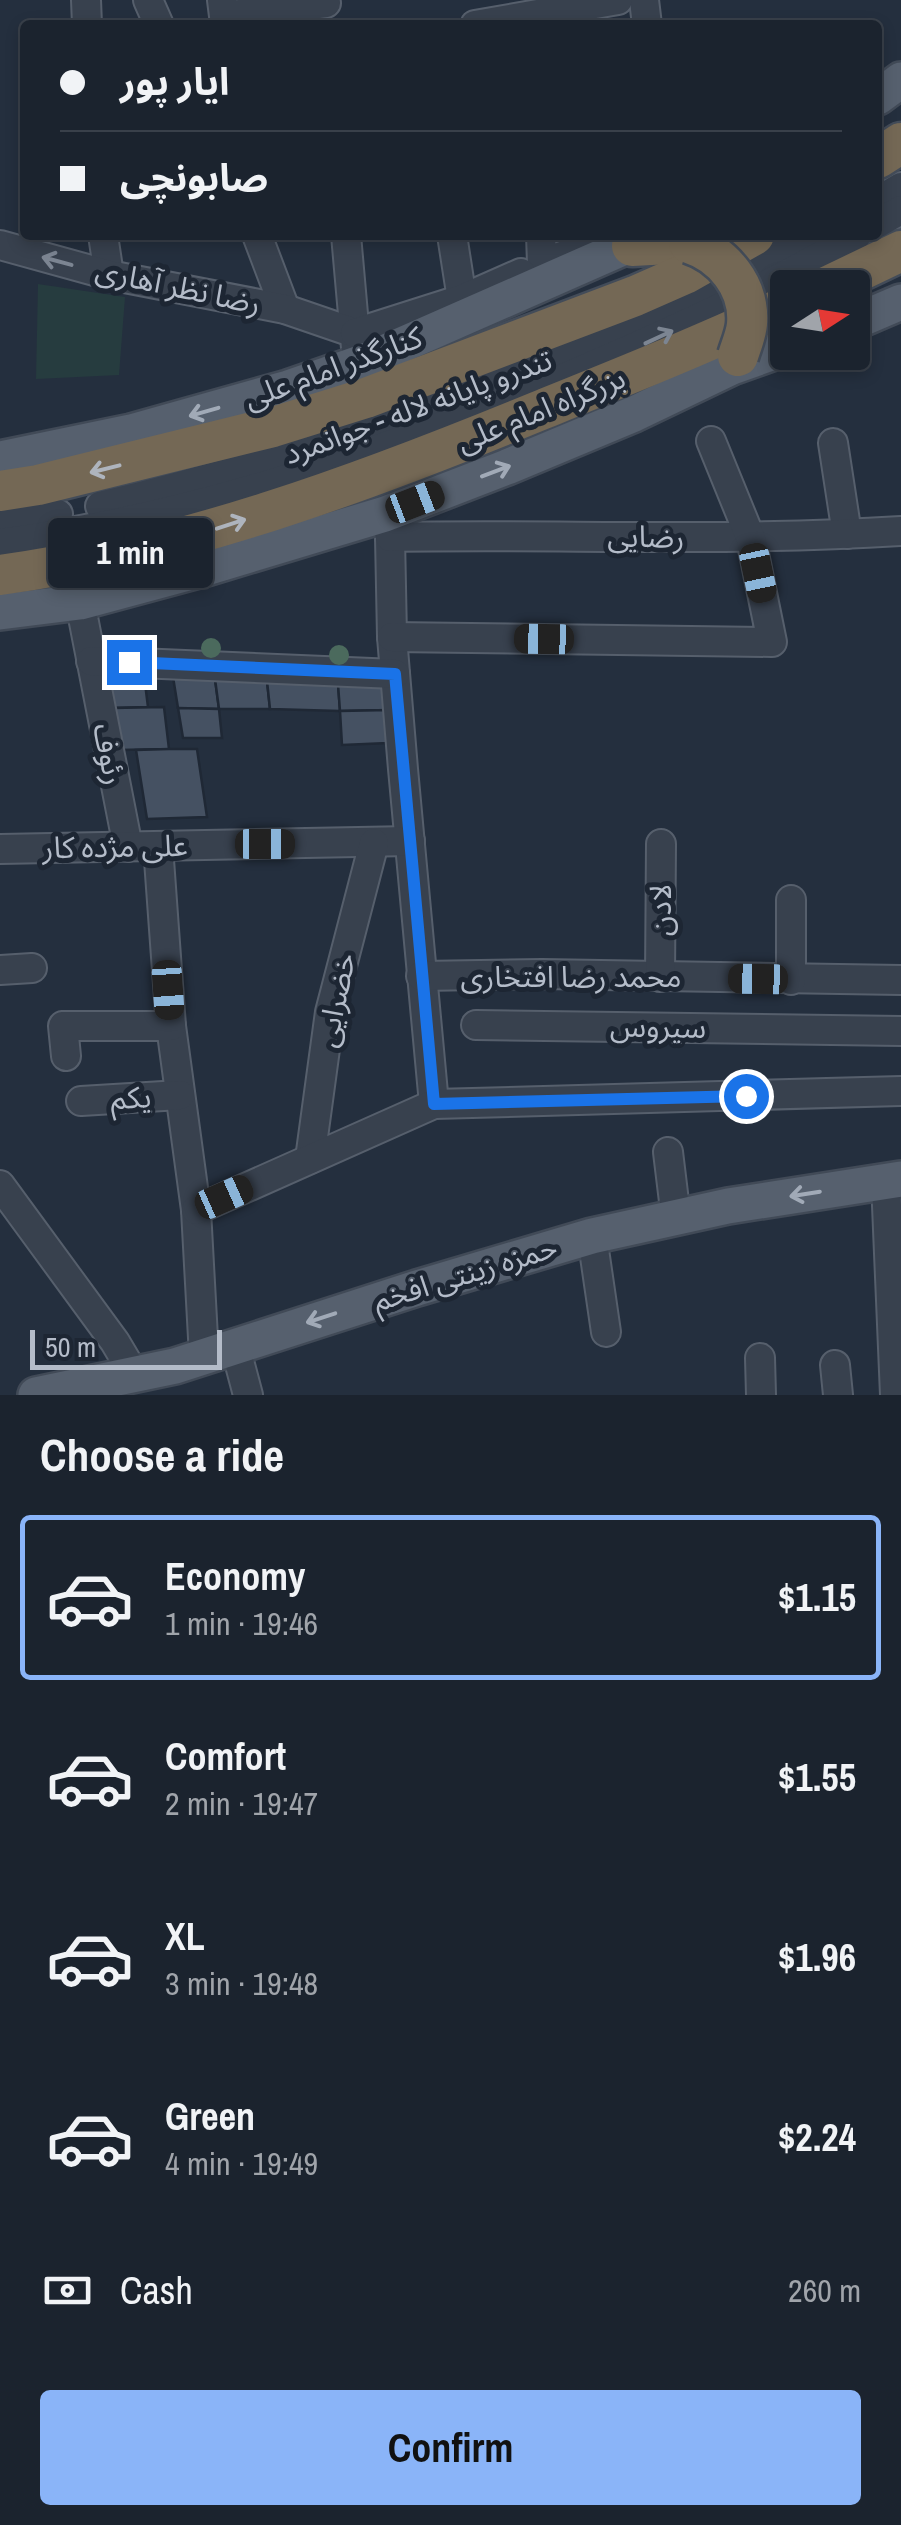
<!DOCTYPE html>
<meta charset="utf-8">
<style>
body{margin:0;font-family:"Archivo Narrow","Noto Sans Arabic",sans-serif;background:#282f3a;color:#f1f3f6;height:100vh;display:flex;flex-direction:column;font-size:38px;white-space:nowrap}
*{box-sizing:border-box;margin:0}
p{font-size:32px;color:#a0a4aa}
.icon{flex:none;width:55px;height:55px;fill:none;stroke:currentColor;stroke-width:2;stroke-linecap:round;stroke-linejoin:round}
.map{position:relative;height:1395px;overflow:hidden}
.side{display:flex;flex-direction:column;background:#1b232e;flex:1}
.side>*{flex:none}
.banner{position:absolute;left:20px;top:20px;width:862px;height:220px;border-radius:10px;box-shadow:0 5px 15px #0003,0 0 0 2px #39404a;display:grid;align-content:center;height:220px;padding:0 40px;background:#1b232e}
.needle{width:65px;rotate:78deg}
.fabs{position:absolute;left:770px;top:270px;display:grid;gap:20px}
.fabs a{display:grid;place-items:center;width:100px;height:100px;border-radius:10px;background:#1b232e;box-shadow:0 5px 15px #0003,0 0 0 2px #39404a;font-size:50px}
.scale{position:absolute;left:30px;bottom:25px;width:192px;box-sizing:border-box;padding-left:10px;border:5px solid #b4bcc9;border-top:0;font-size:28px;line-height:35px;white-space:nowrap;color:#b4bcc9;-webkit-text-stroke:8px #1d2633;paint-order:stroke}
.end{position:absolute;width:45px;height:45px;margin:-22px;border:12px solid #1a73e8;background:#fff;box-shadow:0 0 0 5px #fff}
.from{border-radius:50%}
.bubble{position:absolute;height:70px;border-radius:10px;background:#1b232e;box-shadow:0 5px 15px #0003,0 0 0 2px #39404a;font-size:32px;font-weight:700;line-height:70px;text-align:center}
.car{position:absolute;width:30px;height:60px;margin:-30px -15px;border-radius:12px;box-shadow:0 0 8px 2px #0007;background:linear-gradient(#222 24%,#8ab4d8 0 40%,#222 0 76%,#8ab4d8 0 86%,#222 0)}
.banner b{display:flex;align-items:center;gap:35px;height:95px;font-size:38px}
.banner b+b{border-top:2px solid #39404a}
.banner i{width:25px;height:25px;background:#f1f3f6}
ul{padding:0;list-style:none}
li{display:flex;align-items:center;gap:30px;height:165px;margin:0 20px 15px;padding:0 20px;border:5px solid transparent;border-radius:10px}
li div{flex:1}
li b{display:block;font-size:38px}
li em{font-style:normal;font-weight:700}
li.selected{border-color:#8ab4f8}
li>.icon{width:90px;height:90px;stroke-width:1.5}
h2{padding:0 40px;font-size:45px;line-height:120px}
.pay{display:flex;align-items:center;gap:25px;height:110px;padding:0 40px;font-size:38px}
.pay p{margin-inline-start:auto}
.primary-button{display:flex;gap:20px;margin-top:auto;padding:20px 40px}
.primary-button a{flex:1;height:115px;border-radius:10px;background:#8ab4f8;color:#111;font-size:40px;font-weight:700;line-height:115px;text-align:center}
.map>svg:first-child{display:block}
.green{fill:#263c3f}
.building{fill:#455162;stroke:#1f2835;stroke-width:2.5}
.lines{fill:none;stroke-linecap:round;stroke-linejoin:round}
.minor-casing{stroke:#565f6c;stroke-width:32}
.major-casing{stroke:#414a57;stroke-width:40}
.highway-casing{stroke:#434c59;stroke-width:45}
.minor{stroke:#38414e;stroke-width:28}
.major{stroke:#56606e;stroke-width:35}
.highway{stroke:#746855;stroke-width:40}
.highway-bridge-casing{stroke:#434c59;stroke-width:45;stroke-linecap:butt}
.highway-bridge{stroke:#746855;stroke-width:40}
.tree{fill:#4b6a5d}
.oneway{stroke:#7c8592}
.oneway2{stroke:#a1aab7}
.oneway3{stroke:#aeb4bd}
.route{stroke:#1a73e8;stroke-width:12}
.labels{text-anchor:middle;stroke-width:10;stroke-linejoin:round;paint-order:stroke}
.street-label{font-size:30px;fill:#b4bcc9;stroke:#1d2633}
</style>
<div class="map">
<svg width="901" height="1395" viewBox="0 0 901 1395">
<rect width="100%" height="100%" fill="#242f3e"/>
<polygon class="green" points="38,284 125,297 119,375 36,379"/>
<g class="building">
<polygon points="107,675 144,675 148,707 113,708"/>
<polygon points="173,677 215,679 219,709 178,708"/>
<polygon points="215,679 267,681 270,709 219,709"/>
<polygon points="267,681 338,684 340,711 270,709"/>
<polygon points="338,684 386,685 389,710 340,711"/>
<polygon points="164,707 169,749 119,750 113,708"/>
<polygon points="178,708 219,709 222,738 183,738"/>
<polygon points="389,710 388,743 342,745 340,711"/>
<polygon points="169,749 197,749 207,817 147,819 136,750"/>
</g>
<g class="lines">
<defs>
<g id="minor">
<polyline points="86,0 87,25"/>
<polyline points="148,0 159,25"/>
<polyline points="222,0 224,16 326,3"/>
<polyline points="644,0 647,25"/>
<polyline points="475,25 618,0"/>
<polyline points="878,201 901,187"/>
<polyline points="878,223 901,210"/>
<polyline points="103,235 109,275"/>
<polyline points="257,235 285,309"/>
<polyline points="346,235 356,348"/>
<polyline points="452,235 462,299"/>
<polyline points="541,235 542,263 608,240 608,235"/>
<polyline points="0,245 109,275 285,309 355,333"/>
<polyline points="355,333 462,299 521,273"/>
<polyline points="833,443 847,534"/>
<path d="M 100,506 C 350,447 590,353 817,235"/>
<polyline points="385,514 390,537 392,637 403,769 434,1104"/>
<polyline points="0,523 58,514"/>
<path d="M 390,537 C 560,534 731,542 901,531"/>
<path d="M 0,543 C 187,518 370,457 544,386 C 651,341 756,294 857,235"/>
<polyline points="80,602 128,847"/>
<polyline points="392,637 772,642 751,539 711,441"/>
<polyline points="91,661 395,674"/>
<polyline points="158,846 171,1026 196,1210 204,1356"/>
<polyline points="0,849 410,841"/>
<polyline points="0,970 32,968"/>
<polyline points="421,976 542,974 901,980"/>
<polyline points="660,977 661,844"/>
<polyline points="791,980 791,900"/>
<polyline points="476,1025 901,1031"/>
<polyline points="66,1056 63,1026 171,1026"/>
<polyline points="81,1101 180,1095"/>
<polyline points="668,1152 676,1218"/>
<polyline points="310,1159 330,1012 374,843"/>
<polyline points="886,1182 895,1395"/>
<polyline points="0,1185 115,1342 134,1374"/>
<polyline points="196,1210 434,1104 901,1091"/>
<polyline points="592,1236 606,1332"/>
<polyline points="235,1346 248,1395"/>
<polyline points="760,1358 761,1395"/>
<polyline points="835,1365 838,1395"/>
</g>
<g id="major">
<polyline points="878,97 901,80"/>
<polyline points="852,323 901,302"/>
<polyline points="0,459 131,432 288,388 363,362 652,235"/>
<polyline points="0,612 80,602 206,568 385,514 507,467 634,414 732,367 788,347"/>
<polyline points="36,1395 175,1366 417,1288 592,1236 728,1206 901,1179"/>
</g>
<g id="highway">
<polyline points="878,158 901,143"/>
<polyline points="632,246 689,243"/>
<polyline points="824,288 901,251"/>
<polyline points="0,491 38,485 273,427 366,398 635,296 685,274 754,235"/>
<path d="M 0,575 C 186,549 363,483 536,412 C 620,378 705,344 788,305"/>
</g>
</defs>
<use href="#minor" class="minor-casing"/>
<use href="#major" class="major-casing"/>
<use href="#highway" class="highway-casing"/>
<use href="#minor" class="minor"/>
<use href="#major" class="major"/>
<use href="#highway" class="highway"/>
<defs>
<path id="highway-bridge" d="M 689,243 C 723,254 750,286 747,324 C 746,335 741,346 738,356"/>
</defs>
<use href="#highway-bridge" class="highway-bridge-casing"/>
<use href="#highway-bridge" class="highway-bridge"/>
</g>
<g class="tree">
<circle cx="211" cy="648" r="10"/>
<circle cx="339" cy="655" r="10"/>
</g>
<defs><path id="oneway-shaft" d="M-6 0H5M1.5-3L5.5 0L1.5 3" fill="none" stroke-width="1.6" stroke-linecap="round" stroke-linejoin="round" transform="scale(2.5)"/></defs>
<g class="oneway">
<use href="#oneway-shaft" transform="translate(57 261) rotate(-165)"/>
<use href="#oneway-shaft" transform="translate(659 337) rotate(-25)"/>
</g>
<g class="oneway2">
<use href="#oneway-shaft" transform="translate(204 412) rotate(164)"/>
<use href="#oneway-shaft" transform="translate(496 471) rotate(-21)"/>
<use href="#oneway-shaft" transform="translate(805 1194) rotate(171)"/>
<use href="#oneway-shaft" transform="translate(321 1318) rotate(162)"/>
</g>
<g class="oneway3">
<use href="#oneway-shaft" transform="translate(105 469) rotate(166)"/>
<use href="#oneway-shaft" transform="translate(231 524) rotate(-18)"/>
</g>
<g class="lines">
<polyline class="route" points="129,662 395,674 434,1104 746,1096"/>
</g>
<g class="labels">
<g class="street-label">
<text transform="translate(178 287) rotate(12)" y="10">رضا نظر آهاری</text>
<text transform="translate(333 368) rotate(-20)" y="10">کنارگذر امام علی</text>
<text transform="translate(418 407) rotate(-20)" y="10">تندرو پایانه لاله - جوانمرد</text>
<text transform="translate(541 410) rotate(-22)" y="10">بزرگراه امام علی</text>
<text transform="translate(646 537) rotate(1)" y="10">رضایی</text>
<text transform="translate(109 754) rotate(79)" y="10">رئوف</text>
<text transform="translate(115 847) rotate(-1)" y="10">علی مژده کار</text>
<text transform="translate(661 910) rotate(-90)" y="10">لادن</text>
<text x="571" y="987">محمد رضا افتخاری</text>
<text transform="translate(336 1000) rotate(-78)" y="10">خضرایی</text>
<text transform="translate(658 1027) rotate(1)" y="10">سیروس</text>
<text transform="translate(131 1098) rotate(-3)" y="10">یکم</text>
<text transform="translate(465 1274) rotate(-17)" y="10">حمزه زینتی افخم</text>
</g>
</g>
</svg>
<div class="fabs">
<a><svg class="needle" viewBox="-14 -14 28 28"><path d="M0-13l5 13h-10z" fill="#e53935"/><path d="M0 13l5-13h-10z" fill="#a0a4aa"/></svg></a>
</div>
<div class="scale">50 m</div>
<i class="end from" style="left:746px;top:1096px"></i>
<i class="end" style="left:129px;top:662px"></i>
<div class="bubble" style="left:48px;top:518px;width:165px">1 min</div>
<i class="car" style="left:415px;top:502px;rotate:69deg"></i>
<i class="car" style="left:758px;top:573px;rotate:168deg"></i>
<i class="car" style="left:544px;top:639px;rotate:271deg"></i>
<i class="car" style="left:265px;top:844px;rotate:90deg"></i>
<i class="car" style="left:758px;top:979px;rotate:271deg"></i>
<i class="car" style="left:168px;top:990px;rotate:176deg"></i>
<i class="car" style="left:224px;top:1197px;rotate:66deg"></i>
<div class="banner">
<b><i class="from"></i>ایار پور</b>
<b><i></i>صابونچی</b>
</div>
</div>
<section class="side">
<h2>Choose a ride</h2>
<ul>
<li class="selected"><svg class="icon" aria-label="car" viewBox="0 0 24 24"><path d="M5 17H2v-5l4-1 3-4h7l3 4 3 1v5h-3M9 17h6M6 11h13"/><circle cx="7" cy="17" r="2"/><circle cx="17" cy="17" r="2"/></svg><div><b>Economy</b><p>1 min · 19:46</p></div><em>$1.15</em></li>
<li><svg class="icon" aria-label="car" viewBox="0 0 24 24"><path d="M5 17H2v-5l4-1 3-4h7l3 4 3 1v5h-3M9 17h6M6 11h13"/><circle cx="7" cy="17" r="2"/><circle cx="17" cy="17" r="2"/></svg><div><b>Comfort</b><p>2 min · 19:47</p></div><em>$1.55</em></li>
<li><svg class="icon" aria-label="car" viewBox="0 0 24 24"><path d="M5 17H2v-5l4-1 3-4h7l3 4 3 1v5h-3M9 17h6M6 11h13"/><circle cx="7" cy="17" r="2"/><circle cx="17" cy="17" r="2"/></svg><div><b>XL</b><p>3 min · 19:48</p></div><em>$1.96</em></li>
<li><svg class="icon" aria-label="car" viewBox="0 0 24 24"><path d="M5 17H2v-5l4-1 3-4h7l3 4 3 1v5h-3M9 17h6M6 11h13"/><circle cx="7" cy="17" r="2"/><circle cx="17" cy="17" r="2"/></svg><div><b>Green</b><p>4 min · 19:49</p></div><em>$2.24</em></li>
</ul>
<div class="pay"><svg class="icon" aria-label="cash" viewBox="0 0 24 24"><path d="M3 7h18v10H3z"/><circle cx="12" cy="12" r="2"/></svg>Cash<p>260 m</p></div>
<div class="primary-button"><a>Confirm</a></div>
</section>
